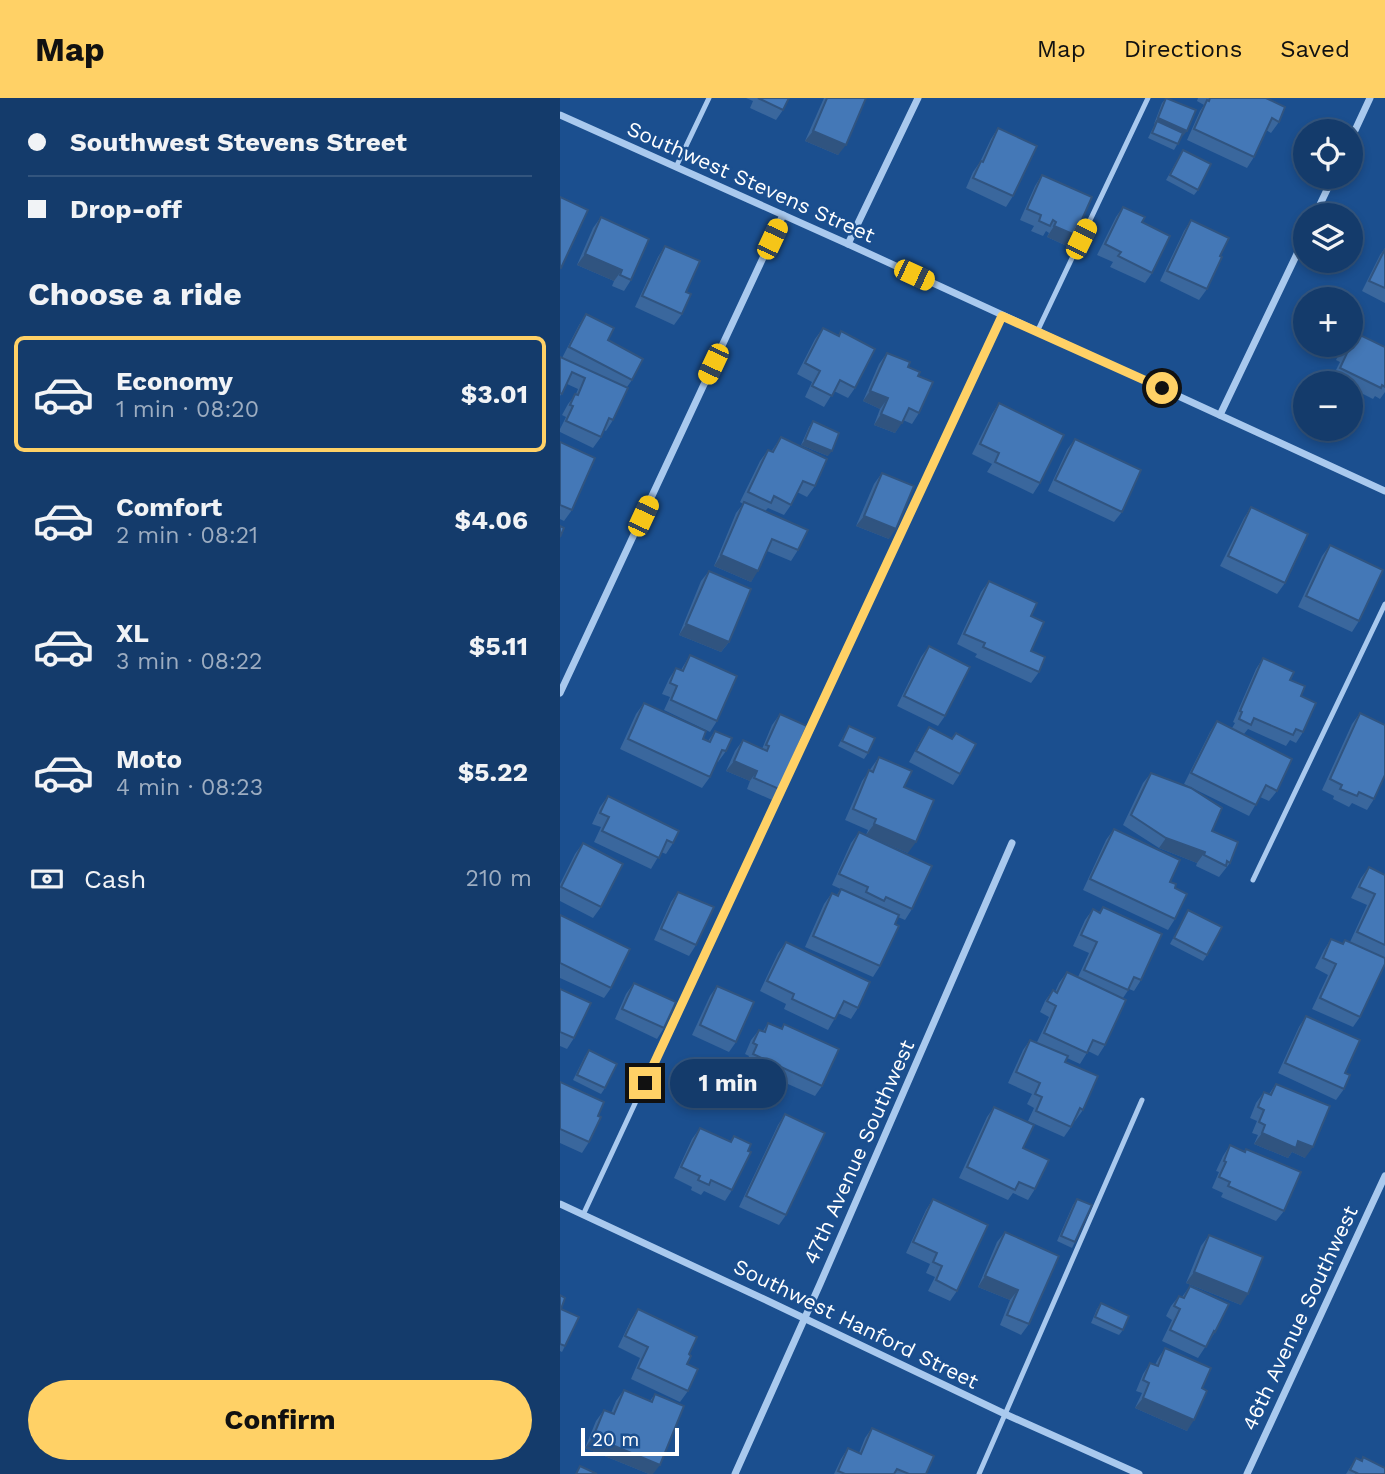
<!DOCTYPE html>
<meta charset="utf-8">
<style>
body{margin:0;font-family:"Work Sans",sans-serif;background:#214673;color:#f1f3f6;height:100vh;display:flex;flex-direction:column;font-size:26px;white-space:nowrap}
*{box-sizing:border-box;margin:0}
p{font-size:23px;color:#9dadc1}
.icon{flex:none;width:38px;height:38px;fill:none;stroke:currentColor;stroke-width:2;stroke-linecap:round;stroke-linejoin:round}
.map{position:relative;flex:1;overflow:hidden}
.details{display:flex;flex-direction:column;background:#143b6b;width:560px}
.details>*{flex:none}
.banner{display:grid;align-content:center;height:154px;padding:0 28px;background:#143b6b}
.tools{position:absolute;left:733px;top:21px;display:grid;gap:14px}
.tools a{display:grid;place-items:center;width:70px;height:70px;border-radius:50%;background:#143b6b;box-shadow:0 4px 10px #0003,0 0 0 2px #33557e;font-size:35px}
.scale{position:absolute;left:21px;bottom:18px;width:98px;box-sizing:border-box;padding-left:7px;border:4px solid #fff;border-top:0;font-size:19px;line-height:24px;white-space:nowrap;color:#fff;-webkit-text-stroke:5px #1b4f8f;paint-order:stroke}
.end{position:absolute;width:32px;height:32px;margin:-16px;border:9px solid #ffd166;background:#111;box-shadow:0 0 0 4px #111}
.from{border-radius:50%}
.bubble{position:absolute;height:49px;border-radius:24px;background:#143b6b;box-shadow:0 4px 10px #0003,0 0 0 2px #33557e;font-size:23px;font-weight:700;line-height:49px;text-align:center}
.car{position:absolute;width:21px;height:42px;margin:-21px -10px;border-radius:9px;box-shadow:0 0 5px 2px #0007;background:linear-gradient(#f5c518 24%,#345 0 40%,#f5c518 0 76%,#345 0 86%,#f5c518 0)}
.banner b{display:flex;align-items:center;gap:24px;height:66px;font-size:26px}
.banner b+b{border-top:2px solid #33557e}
.banner i{width:18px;height:18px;background:#f1f3f6}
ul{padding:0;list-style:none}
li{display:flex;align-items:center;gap:21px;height:116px;margin:0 14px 10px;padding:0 14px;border:4px solid transparent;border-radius:10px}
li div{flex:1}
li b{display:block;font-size:26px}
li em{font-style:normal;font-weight:700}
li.active{border-color:#ffd166}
li>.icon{width:63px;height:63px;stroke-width:1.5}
h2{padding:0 28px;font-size:32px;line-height:84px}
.pay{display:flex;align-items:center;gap:18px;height:77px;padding:0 28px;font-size:26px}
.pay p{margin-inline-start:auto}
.button{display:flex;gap:14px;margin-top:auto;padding:14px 28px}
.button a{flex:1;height:80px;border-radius:42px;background:#ffd166;color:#111;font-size:28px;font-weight:700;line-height:80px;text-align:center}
header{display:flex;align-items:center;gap:42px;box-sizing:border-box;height:98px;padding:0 35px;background:#ffd166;color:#111}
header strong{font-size:33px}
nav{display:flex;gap:38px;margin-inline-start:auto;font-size:24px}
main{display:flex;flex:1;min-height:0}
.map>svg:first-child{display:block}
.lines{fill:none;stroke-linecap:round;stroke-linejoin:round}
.service{stroke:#a9c9ee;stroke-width:5}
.minor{stroke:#a9c9ee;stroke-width:7}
.wall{fill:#3a679d}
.shaded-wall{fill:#305480}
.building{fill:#4478b7;stroke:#305480;stroke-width:2}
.route{stroke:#ffd166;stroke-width:9}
.labels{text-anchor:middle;stroke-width:5;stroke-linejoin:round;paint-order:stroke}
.street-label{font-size:21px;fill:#fff;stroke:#1b4f8f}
</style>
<header>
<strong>Map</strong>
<nav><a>Map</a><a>Directions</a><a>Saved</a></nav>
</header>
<main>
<section class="details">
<div class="banner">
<b><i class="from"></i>Southwest Stevens Street</b>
<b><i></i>Drop-off</b>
</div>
<h2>Choose a ride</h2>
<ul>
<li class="active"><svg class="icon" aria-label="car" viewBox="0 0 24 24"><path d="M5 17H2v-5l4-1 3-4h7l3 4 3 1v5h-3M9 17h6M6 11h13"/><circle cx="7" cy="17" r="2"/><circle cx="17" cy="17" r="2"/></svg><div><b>Economy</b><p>1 min · 08:20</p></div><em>$3.01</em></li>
<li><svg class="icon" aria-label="car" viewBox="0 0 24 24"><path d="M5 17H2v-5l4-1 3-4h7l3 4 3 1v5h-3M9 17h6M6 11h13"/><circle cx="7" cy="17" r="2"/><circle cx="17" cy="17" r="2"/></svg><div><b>Comfort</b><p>2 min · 08:21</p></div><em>$4.06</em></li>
<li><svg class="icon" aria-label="car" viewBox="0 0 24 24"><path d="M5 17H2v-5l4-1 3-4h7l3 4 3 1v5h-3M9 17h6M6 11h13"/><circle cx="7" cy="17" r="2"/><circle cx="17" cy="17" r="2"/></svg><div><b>XL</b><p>3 min · 08:22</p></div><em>$5.11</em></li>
<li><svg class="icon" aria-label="car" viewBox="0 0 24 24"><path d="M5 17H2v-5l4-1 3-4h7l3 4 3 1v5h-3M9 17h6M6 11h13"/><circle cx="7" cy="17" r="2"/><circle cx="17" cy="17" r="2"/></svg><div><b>Moto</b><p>4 min · 08:23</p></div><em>$5.22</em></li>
</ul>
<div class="pay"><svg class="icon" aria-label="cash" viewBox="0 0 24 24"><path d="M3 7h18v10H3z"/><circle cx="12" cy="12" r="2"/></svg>Cash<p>210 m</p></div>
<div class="button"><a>Confirm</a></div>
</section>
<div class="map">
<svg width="825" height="1376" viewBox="0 0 825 1376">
<rect width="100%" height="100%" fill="#1b4f8f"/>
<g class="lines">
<g class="service">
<polyline points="116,69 149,0"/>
<polyline points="477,234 588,0"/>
<polyline points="693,782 825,506"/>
<polyline points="23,1117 442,218"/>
<polyline points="419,1376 582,1002"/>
</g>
<g class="minor">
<polyline points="0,17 288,146 825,393"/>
<polyline points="791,41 810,0"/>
<polyline points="755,117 773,79"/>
<polyline points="288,146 358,0"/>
<polyline points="660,317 746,137"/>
<polyline points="0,595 223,117"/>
<polyline points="0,1106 208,1203 445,1316 579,1376"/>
<polyline points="175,1376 260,1186 452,745"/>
<polyline points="687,1376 825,1078"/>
</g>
</g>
<g class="wall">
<polygon points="186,0 229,0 223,12 216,22 190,10 193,3"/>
<polygon points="264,0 306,0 278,57 245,43"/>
<polygon points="606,0 623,38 622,38 614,52 588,40 595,26 594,26 602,5"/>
<polygon points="638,0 706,0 719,24 711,35 706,32 694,59 687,70 627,42 640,13 644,7 637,3"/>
<polygon points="438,30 453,98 446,109 406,90 413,74 420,64 431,41"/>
<polygon points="623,52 638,92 634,97 606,82"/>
<polygon points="482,77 507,148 487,139 489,135 486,133 483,138 471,133 474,128 460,122 475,88"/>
<polygon points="563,109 582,124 592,175 585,185 550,169 553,164 537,157 556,119"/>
<polygon points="41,119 71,182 64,193 52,188 54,183 17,167 33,130"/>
<polygon points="631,122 660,158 647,191 639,202 600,183 624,133"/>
<polygon points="105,148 126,194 122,216 114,227 75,209 98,159"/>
<polygon points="825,150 825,205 802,193 820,157"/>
<polygon points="26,216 48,242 72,282 67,289 53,322 46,333 44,332 41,339 33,350 0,334 0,331 6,319 2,317 8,306 16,296 18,291 7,286 0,298 0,259 2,260 19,227"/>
<polygon points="263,230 278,238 281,233 295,290 288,300 274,293 264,309 245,299 252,284 237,276 255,241"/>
<polygon points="796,235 825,249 825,294 820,301 815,298 813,301 791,290 791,285 782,285 772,280 780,264 776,262 781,252 784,247 791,247 791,242"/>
<polygon points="327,255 348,269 358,278 359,315 352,326 343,322 335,335 314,327 320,311 303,303 319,266"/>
<polygon points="439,305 480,385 473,396 427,374 432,366 412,356 432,316"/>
<polygon points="253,323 268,358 241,347 249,329"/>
<polygon points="221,339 255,388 247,399 237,394 231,407 224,417 208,410 205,413 238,452 231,463 207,453 191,484 154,468 176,415 183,406 180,404 200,363 208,352 211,354"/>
<polygon points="515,341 562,414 554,424 488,393 507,352"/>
<polygon points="0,344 12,412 4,423 0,421"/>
<polygon points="322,375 329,441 296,428 314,386"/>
<polygon points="691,409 725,485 717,496 660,468 684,420"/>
<polygon points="770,447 799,523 792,534 738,509 762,458"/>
<polygon points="149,473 169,544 161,554 119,537 141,483"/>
<polygon points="429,483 471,518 471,553 479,574 471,585 415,559 417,556 397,546 421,494"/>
<polygon points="369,548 385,618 378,628 337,608 361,559"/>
<polygon points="130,557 157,623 150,634 104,612 110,599 102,596 109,581 116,570 121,572"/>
<polygon points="703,560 730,582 741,598 743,634 736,645 730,642 726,648 688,631 684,636 717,693 709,703 700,699 689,718 624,686 650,634 657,623 672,630 675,625 673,624 696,571"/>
<polygon points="84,605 148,643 155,633 166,653 158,664 157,663 150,679 142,690 60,651 76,616"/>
<polygon points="800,615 814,701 807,712 792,705 789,709 773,701 774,698 762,692 792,626"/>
<polygon points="220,616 219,691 212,702 187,691 190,683 166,673 175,653 183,642 202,651 212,627"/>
<polygon points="289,628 308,655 304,661 278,648"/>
<polygon points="369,629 391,641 396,635 400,676 393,687 349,664 362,640"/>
<polygon points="319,659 344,689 348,755 306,737 308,732 285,722 302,683"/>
<polygon points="591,675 652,733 670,765 659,779 636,768 637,765 599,750 563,727 583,685"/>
<polygon points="48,698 113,745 106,756 101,754 91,771 34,744 41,729 32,726 40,709"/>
<polygon points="554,731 610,784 615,790 615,821 608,832 523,792 546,742"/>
<polygon points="299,734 352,811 345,822 338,819 320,868 313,879 245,849 264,806 272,795 276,798 281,791 300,800 272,787 291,745"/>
<polygon points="23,745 41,809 33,820 0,803 0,786 15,756"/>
<polygon points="809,769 825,777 825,866 800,919 793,929 752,911 768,877 755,870 764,852 771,841 782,846 785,842 790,844 807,807 791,800 801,780"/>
<polygon points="118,794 136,847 129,858 94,842 111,804"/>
<polygon points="543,809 581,882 574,893 569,891 563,900 545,947 538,958 528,953 520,966 507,960 505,964 523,1012 515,1023 514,1022 511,1029 504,1039 468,1023 474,1010 467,1006 472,996 448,985 463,952 470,942 477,944 489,919 480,914 485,903 493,892 495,894 499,885 507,874 518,879 529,855 513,848 525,822 533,811 539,814"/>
<polygon points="628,812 647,857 643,863 610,846"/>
<polygon points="0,817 51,890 44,900 0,880"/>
<polygon points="226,844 298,910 291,921 278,915 268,932 224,911 226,906 200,893 218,855"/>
<polygon points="74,885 104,930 97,941 55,921 66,896"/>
<polygon points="157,888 176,944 169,954 132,937 150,898"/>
<polygon points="0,891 14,940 7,951 0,948"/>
<polygon points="746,918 785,975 784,991 776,1002 718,975 739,929"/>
<polygon points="208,925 221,931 224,926 262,988 255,998 185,967 189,958 185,956 191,942 199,932 203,933"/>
<polygon points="29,952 45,990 41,996 13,982 25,958"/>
<polygon points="0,984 29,1044 22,1055 0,1045"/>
<polygon points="716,986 745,1060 732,1054 728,1060 694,1046 698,1037 692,1035 697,1023 690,1020 696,1005 704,994 709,996"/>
<polygon points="434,1009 475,1091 468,1102 453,1095 448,1102 399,1080 427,1019"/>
<polygon points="225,1016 226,1117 219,1127 179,1109 218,1027"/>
<polygon points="140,1030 170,1044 174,1038 172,1092 165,1103 144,1093 141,1097 131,1092 132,1089 114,1080 132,1041"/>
<polygon points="670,1047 684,1053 686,1051 724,1113 716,1123 661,1099 663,1095 652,1090 659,1074 656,1073 663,1058"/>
<polygon points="373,1101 397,1193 390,1203 368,1193 375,1179 366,1175 370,1166 346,1155 366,1112"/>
<polygon points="517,1101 515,1144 512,1150 497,1143 513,1107"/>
<polygon points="445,1134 469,1226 461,1237 440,1227 450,1202 418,1189 437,1144"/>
<polygon points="649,1137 681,1207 626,1185 641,1148"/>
<polygon points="630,1188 655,1234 638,1260 602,1243 612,1222 606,1218 611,1208 619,1198 622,1199"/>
<polygon points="0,1197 5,1248 2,1254 0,1253"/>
<polygon points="541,1205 563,1232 559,1237 531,1225 537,1211"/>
<polygon points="78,1211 129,1256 127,1266 128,1293 120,1304 71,1281 80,1260 58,1249 71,1222"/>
<polygon points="605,1250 642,1290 627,1333 575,1310 582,1295 576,1293 583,1276 590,1265 595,1267 598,1261"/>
<polygon points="64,1292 90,1303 95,1296 93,1376 89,1376 25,1350 36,1323 44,1312 51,1315 56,1303"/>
<polygon points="312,1330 366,1376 274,1376 281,1361 288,1350 299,1355 305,1340"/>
<polygon points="803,1359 825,1376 786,1376 796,1360 801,1362"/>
</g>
<g class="shaded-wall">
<polygon points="598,20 627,33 623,38 595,26 597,23 595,26 594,26"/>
<polygon points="253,33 286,47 278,57 245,43"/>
<polygon points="494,128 515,137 507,148 487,139"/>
<polygon points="25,156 62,172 54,183 17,167"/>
<polygon points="310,293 328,300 320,311 303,303"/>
<polygon points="321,316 342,325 335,335 314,327"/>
<polygon points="245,342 272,353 268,358 241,347"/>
<polygon points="304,418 336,431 329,441 296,428"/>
<polygon points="161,457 198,473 191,484 154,468"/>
<polygon points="126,526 169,544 161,554 119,537"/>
<polygon points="174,663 197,673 190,683 166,673"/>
<polygon points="314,726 356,744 348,755 306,737"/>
<polygon points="606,740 645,754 637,765 599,750"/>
<polygon points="702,1035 738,1043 753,1049 745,1060 732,1054 728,1060 694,1046"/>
<polygon points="634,1174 688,1196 681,1207 626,1185"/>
<polygon points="425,1178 458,1192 450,1202 418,1189"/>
<polygon points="583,1300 634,1322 627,1333 575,1310"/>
<polygon points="33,1339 100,1367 93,1376 89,1376 25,1350"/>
</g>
<g class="building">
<polygon points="198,0 229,0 223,12"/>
<polygon points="267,0 306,0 286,47 253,33"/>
<polygon points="606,0 636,12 627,33 598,20"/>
<polygon points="650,0 706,0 725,9 719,24 712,20 694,59 634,31 647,2 649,3"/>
<polygon points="597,23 623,35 618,46 592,35"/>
<polygon points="438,30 477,48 453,98 413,80 421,63 423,64"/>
<polygon points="623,52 651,66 638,92 610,77"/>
<polygon points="482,77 532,99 515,137 494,128 496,124 493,122 490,128 479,123 481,117 467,111"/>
<polygon points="0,99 28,112 1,170 0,169"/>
<polygon points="563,109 585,119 582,124 610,138 592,175 558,158 561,154 545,146"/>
<polygon points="41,119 89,141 71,182 60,177 62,172 25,156"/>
<polygon points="631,122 669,140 660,158 662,159 647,191 607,173"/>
<polygon points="105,148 140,163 126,194 131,196 122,216 82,198"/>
<polygon points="825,151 825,190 809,183"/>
<polygon points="26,216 54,230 48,242 83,261 72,282 9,249"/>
<polygon points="263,230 279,238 281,233 315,251 295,290 280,282 272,298 252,288 260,273 245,265"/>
<polygon points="796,235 825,249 825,289 822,287 821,290 780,270 788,253 783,252 786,247 791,247 791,243 792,244"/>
<polygon points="327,255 350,264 348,269 360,274 358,278 373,284 359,315 349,310 342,325 321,316 328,300 310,293"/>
<polygon points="0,259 68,290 53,322 49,320 41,339 6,323 13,308 10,307 15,296 18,297 25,280 12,274 2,296 0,295"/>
<polygon points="439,305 504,337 480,385 435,364 439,355 420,346"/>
<polygon points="253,323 279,335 272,353 245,342"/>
<polygon points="221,339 267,361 255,388 243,383 231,407 214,398 211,405 188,394 208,352 213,354"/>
<polygon points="515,341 581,372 562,414 495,382"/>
<polygon points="0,344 35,360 12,412 0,407"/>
<polygon points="322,375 354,388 336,431 304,418"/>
<polygon points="184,404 248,432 238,452 212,441 198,473 161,457"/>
<polygon points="691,409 748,436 725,485 668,458"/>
<polygon points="0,428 4,430 0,439"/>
<polygon points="770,447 823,472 799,523 746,498"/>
<polygon points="149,473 191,491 169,544 126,526"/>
<polygon points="429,483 477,505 471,518 484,524 471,553 485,559 479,574 423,549 425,545 404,536"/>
<polygon points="369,548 410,569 385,618 344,598"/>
<polygon points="130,557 177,578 157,623 111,602 117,588 110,585 116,570 123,573"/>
<polygon points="703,560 734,574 730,582 745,588 741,598 756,605 743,634 736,631 733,637 694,620 691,627 679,621 682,614 680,613"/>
<polygon points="84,605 146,633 143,641 150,644 155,633 172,640 166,653 162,652 150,679 68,641"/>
<polygon points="800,615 825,627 825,677 814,701 799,694 797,698 780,691 782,687 770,681"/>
<polygon points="220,616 247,628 219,691 194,680 197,673 174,663 183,642 207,653 209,648 206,647"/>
<polygon points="657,623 732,661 717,693 706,687 696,707 631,675"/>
<polygon points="289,628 315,640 308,655 282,643"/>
<polygon points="369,629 392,641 396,635 416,646 400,676 356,653"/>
<polygon points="319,659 352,673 344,689 374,702 356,744 314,726 316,721 293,711 309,672 313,674"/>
<polygon points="591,675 631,690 662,710 652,733 678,744 670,765 667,763 666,768 644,757 645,754 606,740 571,717"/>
<polygon points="48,698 119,733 113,745 107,742 99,760 42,733 49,719 40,715"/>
<polygon points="554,731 620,762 610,784 616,786 615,790 627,796 615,821 530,781"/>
<polygon points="299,734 372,768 352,811 326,799 324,803 306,794 308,789 279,776"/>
<polygon points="23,745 63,766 41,809 1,789"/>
<polygon points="809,769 825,777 825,847 797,834 815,796 799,789"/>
<polygon points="281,791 339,817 335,826 339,828 320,868 253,838 272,795 278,798"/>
<polygon points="118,794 154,809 136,847 101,831"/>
<polygon points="543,809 602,836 581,882 574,879 568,892 524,872 537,844 521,837 533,811 540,815"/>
<polygon points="628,812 662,829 647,857 614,840"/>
<polygon points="0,817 70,851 51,890 0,865"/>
<polygon points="771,841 783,846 785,842 825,860 825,866 800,919 760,900 776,866 763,860"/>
<polygon points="226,844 310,884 298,910 284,903 275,921 232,901 234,896 207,883"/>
<polygon points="507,874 566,902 545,947 533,942 527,955 484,935 496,908 487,903 493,892 497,895"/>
<polygon points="74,885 116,904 104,930 62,911"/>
<polygon points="157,888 194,904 176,944 140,927"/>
<polygon points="0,891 31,905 14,940 0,934"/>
<polygon points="746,918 800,942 785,975 790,977 784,991 725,965"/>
<polygon points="208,925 222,931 224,926 279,951 262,988 193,956 197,947 193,945 199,932 205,934"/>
<polygon points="470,942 508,958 505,964 538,978 523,1012 520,1010 511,1029 476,1013 482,999 475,996 480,985 456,974"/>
<polygon points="29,952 57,966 45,990 17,977"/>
<polygon points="0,984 44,1004 38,1018 41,1019 29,1044 0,1031"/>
<polygon points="716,986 770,1008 753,1049 738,1043 736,1050 702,1035 705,1027 699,1024 704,1012 698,1009 704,994 711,997"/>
<polygon points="434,1009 474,1027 463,1050 489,1062 475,1091 459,1084 455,1092 407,1069"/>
<polygon points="225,1016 265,1035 226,1117 186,1098"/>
<polygon points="140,1030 171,1044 174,1038 191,1046 188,1053 191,1054 172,1092 151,1082 149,1087 138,1082 140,1078 121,1069"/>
<polygon points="670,1047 685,1054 686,1051 741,1074 724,1113 668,1088 670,1084 659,1079 666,1064 664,1063"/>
<polygon points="373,1101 428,1127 397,1193 376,1182 382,1168 373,1164 377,1155 353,1144"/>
<polygon points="517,1101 532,1107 515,1144 501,1138"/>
<polygon points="445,1134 499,1158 469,1226 447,1217 458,1192 425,1178"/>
<polygon points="649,1137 703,1159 688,1196 634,1174"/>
<polygon points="630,1188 669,1206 655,1234 654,1233 646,1249 610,1232 620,1211 614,1208 619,1198 624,1200"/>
<polygon points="0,1197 5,1200 1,1211 19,1219 5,1248 0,1246"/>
<polygon points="541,1205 569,1218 563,1232 535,1219"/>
<polygon points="78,1211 137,1239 129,1256 131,1258 127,1266 138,1271 128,1293 78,1270 88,1249 65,1238"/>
<polygon points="605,1250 651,1270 642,1290 647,1293 634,1322 583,1300 589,1285 583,1282 590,1265 598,1268"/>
<polygon points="64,1292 92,1304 95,1296 124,1308 100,1367 33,1339 44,1312 54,1316"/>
<polygon points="312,1330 374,1358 366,1376 349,1376 337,1371 334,1376 285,1376 278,1373 288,1350 301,1356"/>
<polygon points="803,1359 825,1370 825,1376 796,1376 797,1375 790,1372 796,1360 802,1363"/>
<polygon points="20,1368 37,1376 16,1376"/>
</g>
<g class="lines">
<polyline class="route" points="85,985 442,218 602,290"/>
</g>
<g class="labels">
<g class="street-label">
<text transform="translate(191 84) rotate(24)" y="7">Southwest Stevens Street</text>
<text transform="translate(299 1054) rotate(-66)" y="7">47th Avenue Southwest</text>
<text transform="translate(740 1220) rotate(-65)" y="7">46th Avenue Southwest</text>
<text transform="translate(296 1226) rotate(26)" y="7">Southwest Hanford Street</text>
</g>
</g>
</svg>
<div class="tools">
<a><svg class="icon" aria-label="locate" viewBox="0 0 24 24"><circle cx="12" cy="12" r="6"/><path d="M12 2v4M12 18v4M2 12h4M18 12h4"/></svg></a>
<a><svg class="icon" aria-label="layers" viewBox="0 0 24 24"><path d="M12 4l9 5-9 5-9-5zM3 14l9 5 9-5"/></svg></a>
<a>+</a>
<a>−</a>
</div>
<div class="scale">20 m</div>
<i class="end from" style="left:602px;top:290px"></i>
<i class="end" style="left:85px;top:985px"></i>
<div class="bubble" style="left:110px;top:961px;width:116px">1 min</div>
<i class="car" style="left:212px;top:141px;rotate:25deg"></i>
<i class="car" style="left:521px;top:141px;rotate:26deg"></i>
<i class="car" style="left:354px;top:177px;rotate:115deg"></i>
<i class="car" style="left:153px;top:266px;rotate:205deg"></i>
<i class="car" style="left:83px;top:418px;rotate:25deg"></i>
</div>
</main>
